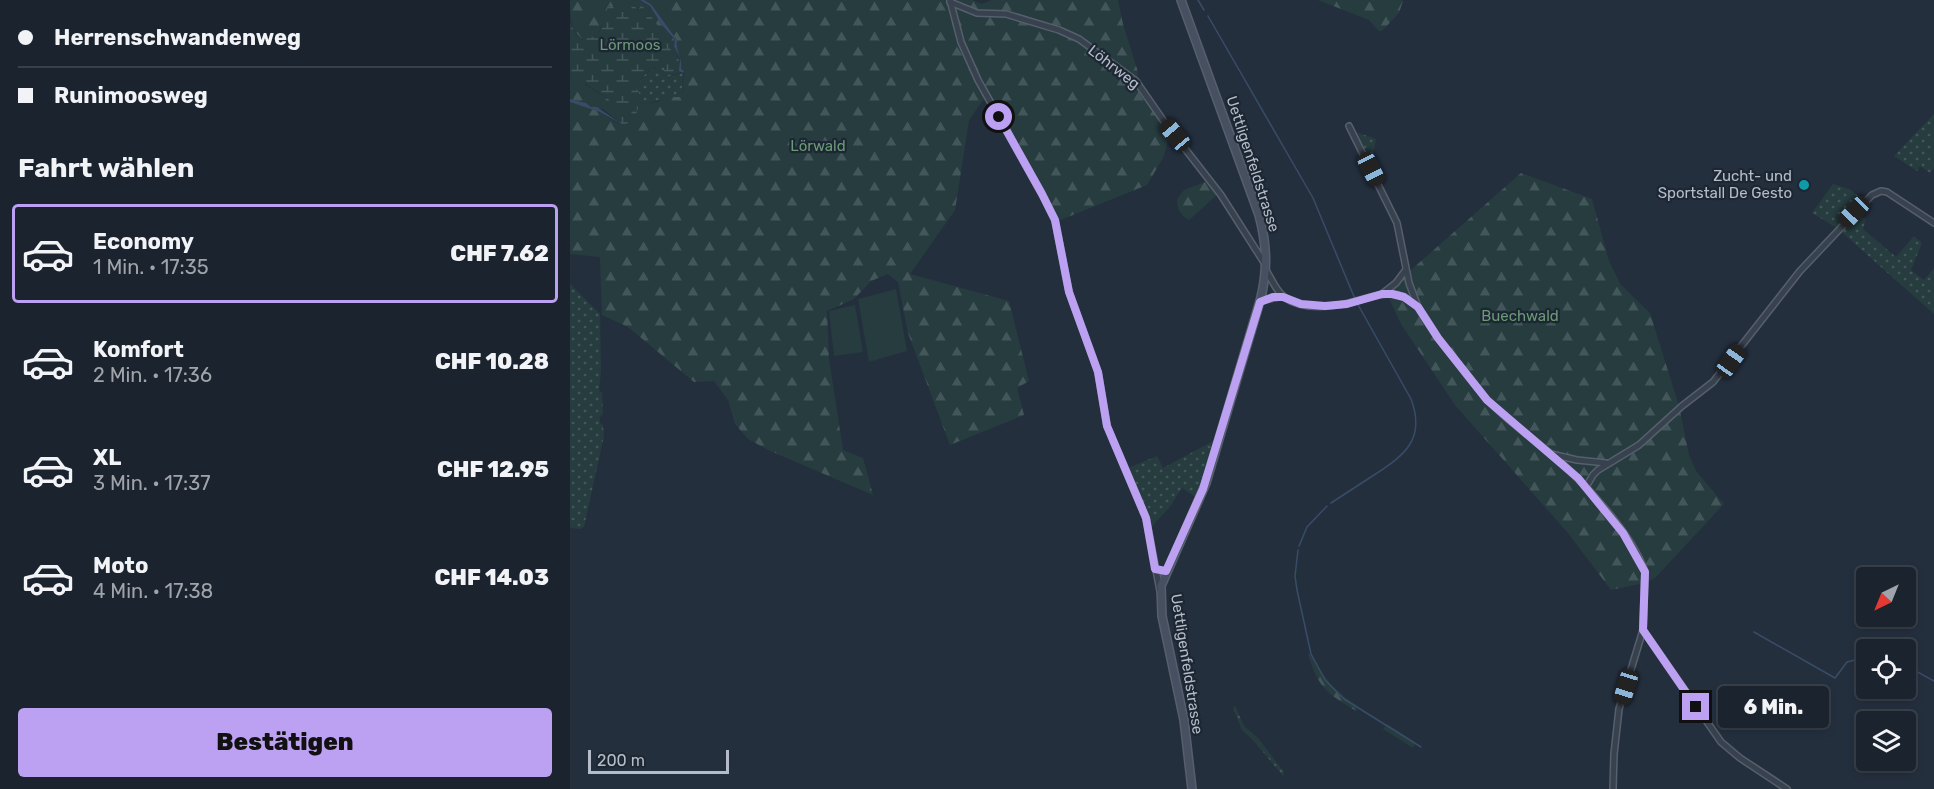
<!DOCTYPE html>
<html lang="de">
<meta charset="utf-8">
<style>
body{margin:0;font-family:Rubik,sans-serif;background:#282f3a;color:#f1f3f6;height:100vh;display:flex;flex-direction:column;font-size:22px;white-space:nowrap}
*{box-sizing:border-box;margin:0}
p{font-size:20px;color:#a0a4aa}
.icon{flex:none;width:33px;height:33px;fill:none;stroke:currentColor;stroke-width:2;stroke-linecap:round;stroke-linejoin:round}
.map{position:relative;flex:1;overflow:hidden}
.sheet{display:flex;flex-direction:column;background:#1b232e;width:570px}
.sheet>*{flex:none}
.banner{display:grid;align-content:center;height:132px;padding:0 18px;background:#1b232e}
.needle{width:39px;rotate:223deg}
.tools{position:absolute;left:1286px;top:567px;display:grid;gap:12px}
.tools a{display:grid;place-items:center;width:60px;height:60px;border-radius:6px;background:#1b232e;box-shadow:0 3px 9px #0003,0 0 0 2px #39404a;font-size:30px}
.scale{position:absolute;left:18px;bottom:15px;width:141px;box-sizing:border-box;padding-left:6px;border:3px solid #b4bcc9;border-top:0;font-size:16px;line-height:21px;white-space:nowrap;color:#b4bcc9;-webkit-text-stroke:4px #1d2633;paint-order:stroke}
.end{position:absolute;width:27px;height:27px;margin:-14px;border:8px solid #bca0f2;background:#111;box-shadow:0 0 0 3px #111}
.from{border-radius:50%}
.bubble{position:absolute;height:42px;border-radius:6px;background:#1b232e;box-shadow:0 3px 9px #0003,0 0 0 2px #39404a;font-size:20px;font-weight:800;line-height:42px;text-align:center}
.car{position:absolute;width:18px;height:36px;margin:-18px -9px;border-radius:8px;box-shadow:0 0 4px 2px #0007;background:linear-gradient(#222 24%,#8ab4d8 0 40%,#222 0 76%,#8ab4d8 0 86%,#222 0)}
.banner b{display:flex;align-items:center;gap:21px;height:57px;font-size:22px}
.banner b+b{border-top:2px solid #39404a}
.banner i{width:15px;height:15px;background:#f1f3f6}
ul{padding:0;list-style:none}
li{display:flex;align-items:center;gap:18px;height:99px;margin:0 12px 9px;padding:0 6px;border:3px solid transparent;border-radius:6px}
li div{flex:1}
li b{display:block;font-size:22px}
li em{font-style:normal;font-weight:800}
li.selected{border-color:#bca0f2}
li>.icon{width:54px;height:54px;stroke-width:1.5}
h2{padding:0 18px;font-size:27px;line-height:72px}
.primary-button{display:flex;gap:12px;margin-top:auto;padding:12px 18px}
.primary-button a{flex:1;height:69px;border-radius:6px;background:#bca0f2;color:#111;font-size:24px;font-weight:800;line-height:69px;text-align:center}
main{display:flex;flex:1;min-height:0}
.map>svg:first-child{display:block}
.grass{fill:url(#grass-dots)}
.forest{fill:url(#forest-firs)}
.wetland{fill:url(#wetland-marsh)}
.pitch{fill:#263c3f}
.water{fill:#394c67}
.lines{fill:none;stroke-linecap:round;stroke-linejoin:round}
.stream{stroke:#394c67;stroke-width:1.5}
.street-casing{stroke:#565f6c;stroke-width:8}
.secondary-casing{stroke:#565f6c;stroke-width:10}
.street{stroke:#38414e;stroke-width:5}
.secondary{stroke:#465061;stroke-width:7}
.route{stroke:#bca0f2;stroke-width:8}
.culture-dot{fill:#0f9aa8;stroke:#1d2633;stroke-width:2}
.labels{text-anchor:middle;stroke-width:4.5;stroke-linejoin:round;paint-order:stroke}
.park-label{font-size:15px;fill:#6b9a76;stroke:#1d2633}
.street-label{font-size:15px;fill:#b4bcc9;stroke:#1d2633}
.poi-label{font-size:15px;fill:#b4bcc9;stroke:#1d2633;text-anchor:end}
</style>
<main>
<section class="sheet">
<div class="banner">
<b><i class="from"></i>Herrenschwandenweg</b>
<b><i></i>Runimoosweg</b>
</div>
<h2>Fahrt wählen</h2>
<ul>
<li class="selected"><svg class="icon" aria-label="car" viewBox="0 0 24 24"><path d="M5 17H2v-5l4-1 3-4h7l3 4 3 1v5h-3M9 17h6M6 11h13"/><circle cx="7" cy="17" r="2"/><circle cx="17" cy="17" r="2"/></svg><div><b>Economy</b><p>1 Min. · 17:35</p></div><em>CHF 7.62</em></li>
<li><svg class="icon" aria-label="car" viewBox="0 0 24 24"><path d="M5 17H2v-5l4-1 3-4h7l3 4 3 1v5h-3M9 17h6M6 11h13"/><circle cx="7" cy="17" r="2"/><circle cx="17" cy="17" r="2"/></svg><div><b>Komfort</b><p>2 Min. · 17:36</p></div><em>CHF 10.28</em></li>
<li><svg class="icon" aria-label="car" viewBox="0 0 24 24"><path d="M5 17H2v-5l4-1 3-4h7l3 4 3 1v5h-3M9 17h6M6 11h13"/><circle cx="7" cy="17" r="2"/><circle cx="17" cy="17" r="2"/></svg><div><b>XL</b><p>3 Min. · 17:37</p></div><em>CHF 12.95</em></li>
<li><svg class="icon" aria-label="car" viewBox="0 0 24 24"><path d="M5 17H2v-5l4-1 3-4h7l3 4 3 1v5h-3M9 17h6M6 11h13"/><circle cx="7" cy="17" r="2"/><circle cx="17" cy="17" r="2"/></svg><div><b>Moto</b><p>4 Min. · 17:38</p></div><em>CHF 14.03</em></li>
</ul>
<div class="primary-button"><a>Bestätigen</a></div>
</section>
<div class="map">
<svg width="1364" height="789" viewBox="0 0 1364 789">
<defs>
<pattern id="grass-dots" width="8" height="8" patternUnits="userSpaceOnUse" patternTransform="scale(1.5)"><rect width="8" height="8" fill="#263c3f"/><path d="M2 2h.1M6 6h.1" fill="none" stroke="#435659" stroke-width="1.8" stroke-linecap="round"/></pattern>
<pattern id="forest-firs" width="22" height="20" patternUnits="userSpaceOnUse" patternTransform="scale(1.5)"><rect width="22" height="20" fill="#263c3f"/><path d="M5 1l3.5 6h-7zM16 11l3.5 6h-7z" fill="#435659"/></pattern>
<pattern id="wetland-marsh" width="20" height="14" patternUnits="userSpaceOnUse" patternTransform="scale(1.5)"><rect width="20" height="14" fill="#263c3f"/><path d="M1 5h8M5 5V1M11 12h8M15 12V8" fill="none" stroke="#435659"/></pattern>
</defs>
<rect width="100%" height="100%" fill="#242f3e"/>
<g class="grass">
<path d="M 90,66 L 94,66 L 103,75 L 113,73 L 112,97 C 97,97 84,103 69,104 L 71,98 L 66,87 C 74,76 74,72 90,66 Z"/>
<polygon points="1364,114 1364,168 1360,173 1350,166 1347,171 1324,156"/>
<polygon points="783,131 806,139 803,154 804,173"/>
<polygon points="1263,184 1279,189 1295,201 1285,212 1296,219 1293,229 1326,257 1344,236 1352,243 1341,270 1354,280 1364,268 1364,314 1267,228 1242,213"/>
<polygon points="0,284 30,314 31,371 29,390 32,393 33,414 30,417 30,423 33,425 34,436 14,527 10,529 0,528"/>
<polygon points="647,439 628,499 612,488 599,508 580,528 556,469 587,456 593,468"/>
<polygon points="665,706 674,726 688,738 714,772 713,776 682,739 672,730 663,708"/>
</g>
<g class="forest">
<path d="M 0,0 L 70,0 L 73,2 L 70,10 L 60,3 L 42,7 L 26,38 L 20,37 L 13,40 C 0,29 0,17 0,0 Z"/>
<path d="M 74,0 L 402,0 L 412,4 L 422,0 L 548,0 L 553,24 L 568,72 L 568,80 L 601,132 L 593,158 L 577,185 L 488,221 L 418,93 L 399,120 L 385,210 L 340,274 L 439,301 L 459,381 L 447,388 L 454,415 L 380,445 L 338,333 L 328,282 L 318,274 L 301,281 L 284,299 L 257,311 L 259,359 L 273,450 L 293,458 L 303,495 L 198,450 L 178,439 L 165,424 L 158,400 L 144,381 L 124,382 L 58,327 L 32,315 L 30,257 L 0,254 L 0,101 L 30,112 L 49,124 L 58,123 L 59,119 L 66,115 L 69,104 L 88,102 L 95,97 L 112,97 L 114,71 L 111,70 C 112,59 105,51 107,40 L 81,4 Z"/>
<polygon points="748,0 832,0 833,1 829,13 812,31 809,31 799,20"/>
<polygon points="80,6 91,24 105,41 104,46 108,56 106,57 103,57 99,43 79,13"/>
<polygon points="0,75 41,101 48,121 33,109 21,107 16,103 0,99"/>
<polygon points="951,173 1022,199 1039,261 1051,285 1080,313 1109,406 1119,455 1126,471 1154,504 1085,578 1074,583 1041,590 998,533 885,405 831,324 816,292"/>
<path d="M 638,181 L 648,194 L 619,220 C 611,215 607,210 607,199 L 614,190 Z"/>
<path d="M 738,654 L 742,654 C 756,681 762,689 788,706 L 786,711 C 757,693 748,688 738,654 Z"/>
<polygon points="817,724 845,742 843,748 813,729"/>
</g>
<path class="wetland" d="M 73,2 L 80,6 L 79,13 L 99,43 L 103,57 L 109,57 L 110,73 L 98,75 L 94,71 L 95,67 C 79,65 72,77 66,87 L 71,98 L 65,118 L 59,119 L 58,123 L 53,125 L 48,121 L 41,101 L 16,84 L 9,86 L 3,82 L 4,78 L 0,75 L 0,22 L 6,34 L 12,40 L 20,37 L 26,37 L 32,28 L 38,6 L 42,7 L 60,3 L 69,10 Z"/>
<g class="pitch">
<polygon points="326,289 337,351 299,362 288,299"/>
<polygon points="285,305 293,352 264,356 259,311"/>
</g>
<g class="water">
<path d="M 70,0 L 74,0 L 81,4 L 107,40 C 105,51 113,58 111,69 L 114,71 L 113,73 L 109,71 L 110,58 L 104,46 L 105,40 L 91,24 L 80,6 Z"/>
<polygon points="0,99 16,103 21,107 27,107 53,125 30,112 0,102"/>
</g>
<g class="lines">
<g class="stream">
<polyline points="628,0 634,10"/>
<polyline points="638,16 743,198 785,299"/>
<path d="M 761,503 C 775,494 790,484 804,475 C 835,455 856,439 841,399 L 787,303"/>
<polyline points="729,546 737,527 757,506"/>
<polyline points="728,550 725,576 727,590 741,654 755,680 774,699 851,747"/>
<polyline points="1184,632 1265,678 1277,662 1296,657"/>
<polyline points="1335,665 1364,681"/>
</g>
<defs>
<g id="street">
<polyline points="380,0 391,42 408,80 472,194 485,220 499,292 528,372 537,426 576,518 590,591"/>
<polyline points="380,2 407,13 436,14 489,30 509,39 566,81 595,123 651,195 695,264"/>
<polyline points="779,126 827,223 839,283 848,307 868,338 917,400 939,420 981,454 1007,460 1036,463"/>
<path d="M 696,270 C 701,278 706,291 714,297 C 733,311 765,307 786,301 C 798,298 810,293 822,294 C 832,294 840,300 847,306"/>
<polyline points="812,294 826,283 835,271"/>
<polyline points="690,301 713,296"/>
<path d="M 984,456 C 1014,483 1062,533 1075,572 L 1073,630 L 1049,709 L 1044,754 L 1043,789"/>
<polyline points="1016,487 1023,475 1028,470 1069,445 1112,406 1143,382 1230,271 1302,195 1311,191 1317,192 1364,223"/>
<polyline points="1073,630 1151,742 1170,758 1217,789"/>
</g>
<path id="secondary" d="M 611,0 L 689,215 C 697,245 698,271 690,301 L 636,483 L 591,586 L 592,616 L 614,720 L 622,789"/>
</defs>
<use href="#street" class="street-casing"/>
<use href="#secondary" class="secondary-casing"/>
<use href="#street" class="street"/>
<use href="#secondary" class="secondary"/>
</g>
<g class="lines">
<polyline class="route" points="429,117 472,194 485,220 499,292 528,372 537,426 576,518 585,569 596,571 633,489 690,302 703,297 713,297 731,304 755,306 777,304 812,294 822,294 834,297 848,307 868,338 917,400 1008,478 1053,533 1075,572 1073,630 1126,707"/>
</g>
<circle class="culture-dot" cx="1234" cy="185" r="6"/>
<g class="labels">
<g class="park-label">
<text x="60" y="50">Lörmoos</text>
<text x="248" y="151">Lörwald</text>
<text x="950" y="321">Buechwald</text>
</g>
<g class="street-label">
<text transform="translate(544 67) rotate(38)" y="5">Löhrweg</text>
<text transform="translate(683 164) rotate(72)" y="5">Uettligenfeldstrasse</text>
<text transform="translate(617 664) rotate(81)" y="5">Uettligenfeldstrasse</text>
</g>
<g class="poi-label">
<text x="1222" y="181">Zucht- und<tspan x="1222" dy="17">Sportstall De Gesto</tspan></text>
</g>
</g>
</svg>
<div class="tools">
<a><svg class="needle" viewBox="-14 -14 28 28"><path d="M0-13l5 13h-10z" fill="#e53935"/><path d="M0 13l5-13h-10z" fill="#a0a4aa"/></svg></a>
<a><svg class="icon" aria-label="locate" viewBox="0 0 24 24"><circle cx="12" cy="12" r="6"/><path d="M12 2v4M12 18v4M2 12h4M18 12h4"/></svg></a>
<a><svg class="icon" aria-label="layers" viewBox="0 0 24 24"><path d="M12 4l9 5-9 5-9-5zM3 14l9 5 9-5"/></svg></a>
</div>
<div class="scale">200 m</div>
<i class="end from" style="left:429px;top:117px"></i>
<i class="end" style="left:1126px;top:707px"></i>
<div class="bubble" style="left:1148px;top:686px;width:111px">6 Min.</div>
<i class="car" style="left:605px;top:135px;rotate:320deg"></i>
<i class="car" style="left:801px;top:169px;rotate:153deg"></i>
<i class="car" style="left:1284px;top:212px;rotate:224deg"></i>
<i class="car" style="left:1161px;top:361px;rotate:35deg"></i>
<i class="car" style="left:1056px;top:687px;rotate:197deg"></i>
</div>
</main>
